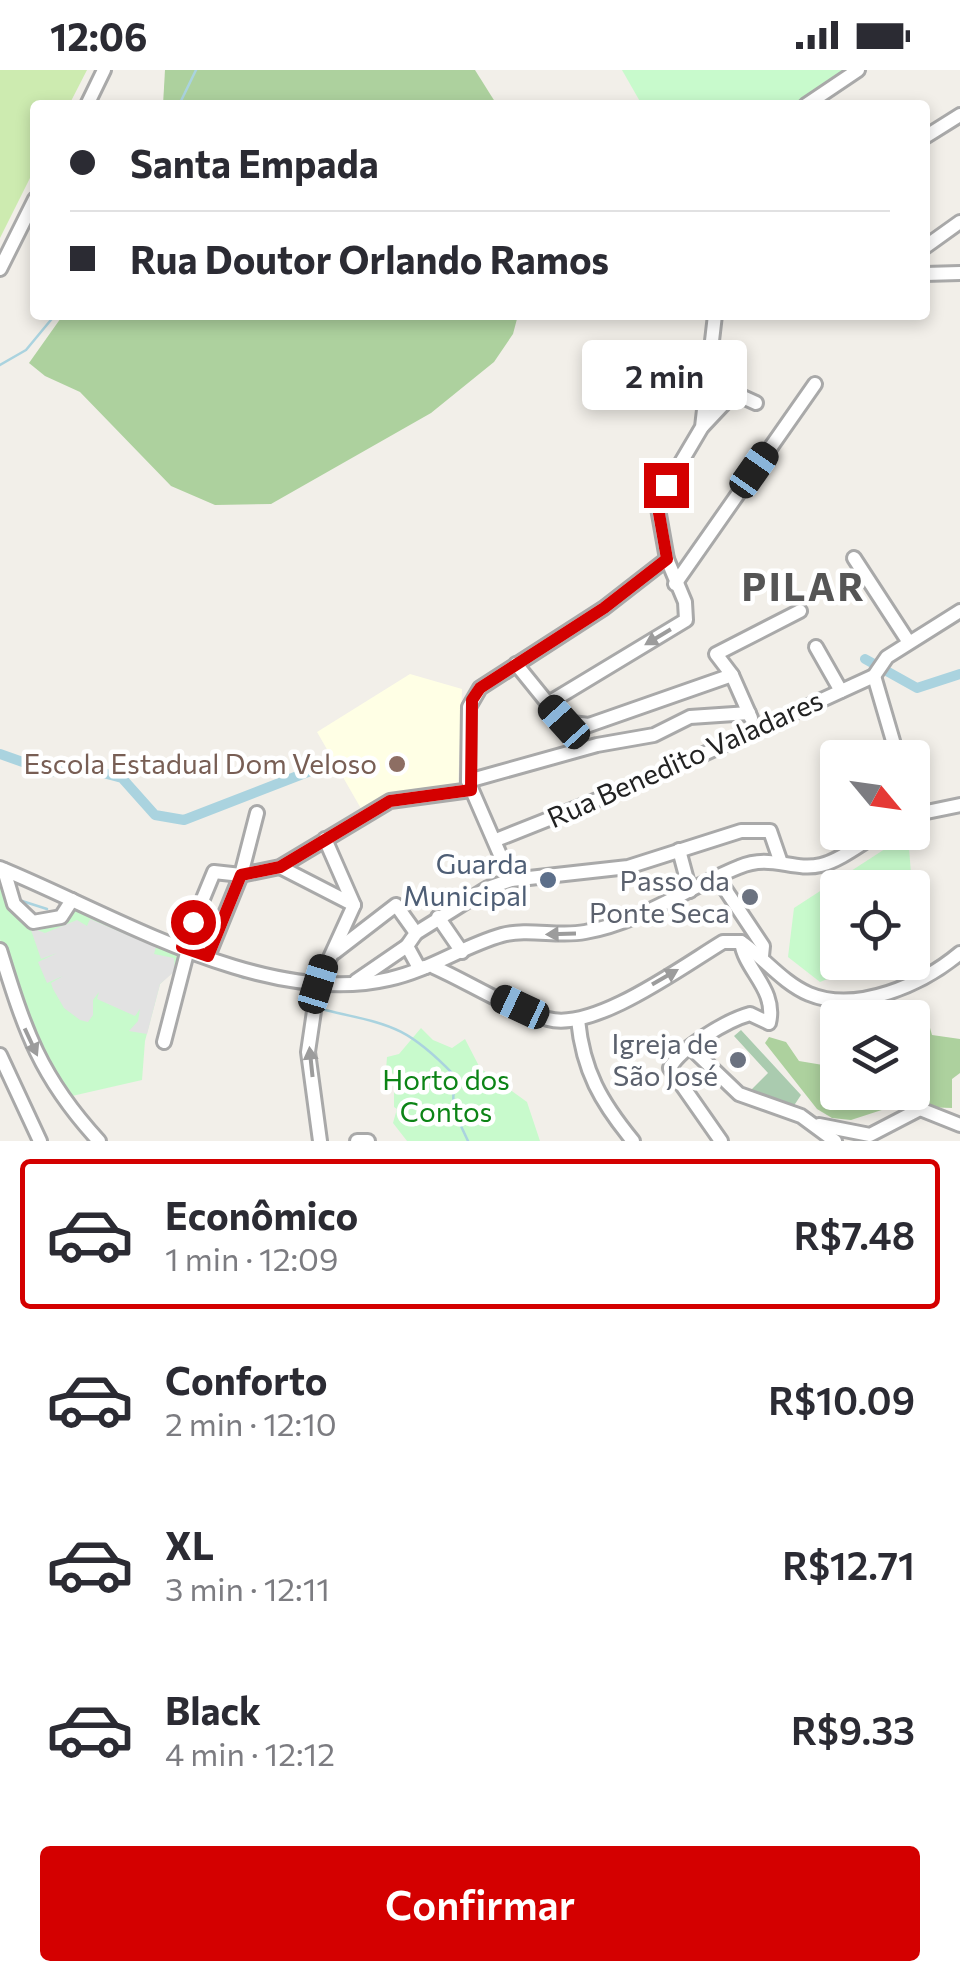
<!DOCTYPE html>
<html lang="pt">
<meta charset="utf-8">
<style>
body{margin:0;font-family:Commissioner,sans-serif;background:#f7f7f7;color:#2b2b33;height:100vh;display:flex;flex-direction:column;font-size:38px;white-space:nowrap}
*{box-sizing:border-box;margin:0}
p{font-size:32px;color:#7c7c81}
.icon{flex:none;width:55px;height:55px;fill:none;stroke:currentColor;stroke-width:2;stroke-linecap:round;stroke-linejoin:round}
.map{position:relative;height:1071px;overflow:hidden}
.sheet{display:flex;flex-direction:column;background:#fff;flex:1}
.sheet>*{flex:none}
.top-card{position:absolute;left:30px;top:30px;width:900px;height:220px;border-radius:10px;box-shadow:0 5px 15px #0003;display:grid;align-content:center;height:220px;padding:0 40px;background:#fff}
.needle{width:65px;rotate:119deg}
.buttons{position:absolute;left:820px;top:670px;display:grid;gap:20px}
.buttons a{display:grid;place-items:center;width:110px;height:110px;border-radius:10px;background:#fff;box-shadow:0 5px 15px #0003;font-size:50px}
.end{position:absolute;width:45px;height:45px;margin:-22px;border:12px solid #d40000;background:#fff;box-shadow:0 0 0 5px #fff}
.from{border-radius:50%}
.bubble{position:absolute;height:70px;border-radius:10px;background:#fff;box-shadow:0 5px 15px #0003;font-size:32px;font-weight:600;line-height:70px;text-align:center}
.car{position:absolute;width:30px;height:60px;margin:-30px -15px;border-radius:12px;box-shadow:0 0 8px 2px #0007;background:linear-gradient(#222 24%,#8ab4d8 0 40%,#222 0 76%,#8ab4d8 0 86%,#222 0)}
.top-card b{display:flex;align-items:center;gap:35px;height:95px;font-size:38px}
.top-card b+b{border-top:2px solid #e1e1e2}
.top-card i{width:25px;height:25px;background:#2b2b33}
ul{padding:18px 0 0;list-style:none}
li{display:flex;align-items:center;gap:30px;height:150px;margin:0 20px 15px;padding:0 20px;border:5px solid transparent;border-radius:10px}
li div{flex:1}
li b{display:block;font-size:38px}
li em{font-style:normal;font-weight:600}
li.active{border-color:#d40000}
li>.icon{width:90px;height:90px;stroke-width:1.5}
.primary-button{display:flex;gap:20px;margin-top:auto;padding:20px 40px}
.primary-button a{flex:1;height:115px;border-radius:10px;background:#d40000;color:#fff;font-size:40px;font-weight:600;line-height:115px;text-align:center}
.status{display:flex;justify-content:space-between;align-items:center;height:70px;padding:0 50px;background:#fff;direction:ltr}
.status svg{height:28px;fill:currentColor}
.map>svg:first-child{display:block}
.education{fill:#ffffe5}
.grass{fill:#cdebb0}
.forest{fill:#add19e}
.cemetery{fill:#aacbaf}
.park{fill:#c8facc}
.parking{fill:#e2e2e2}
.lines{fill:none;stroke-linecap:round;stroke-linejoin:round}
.stream{stroke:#aad3df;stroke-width:2.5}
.canal{stroke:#aad3df;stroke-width:10}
.minor-casing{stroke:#a9a9a9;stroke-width:18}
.minor{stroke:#fff;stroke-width:12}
.oneway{fill:#9c9c9c}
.route{stroke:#d40000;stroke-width:12}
.education-dot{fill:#8d6e63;stroke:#fff;stroke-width:4}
.service-dot{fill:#5c6f8a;stroke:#fff;stroke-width:4}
.worship-dot{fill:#6b7280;stroke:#fff;stroke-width:4}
.labels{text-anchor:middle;stroke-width:9;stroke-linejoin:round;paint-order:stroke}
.street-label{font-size:28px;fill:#222;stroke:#fff}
.education-label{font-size:28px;fill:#785e54;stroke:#fff;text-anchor:end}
.service-label{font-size:28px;fill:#4e5e75;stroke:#fff;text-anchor:end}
.worship-label{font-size:28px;fill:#5b616d;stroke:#fff;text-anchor:end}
.park-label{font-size:28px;fill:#0c8416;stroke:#fff}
.district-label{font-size:38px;font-weight:bold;letter-spacing:2.5px;fill:#555;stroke:#fff}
</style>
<div class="status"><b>12:06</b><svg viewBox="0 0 49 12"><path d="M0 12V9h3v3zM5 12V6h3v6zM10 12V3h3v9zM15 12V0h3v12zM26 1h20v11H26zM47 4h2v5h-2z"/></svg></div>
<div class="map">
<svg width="960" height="1071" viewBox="0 0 960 1071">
<rect width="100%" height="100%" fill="#f2efe9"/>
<polygon class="education" points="410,604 462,619 458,719 394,734 367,749 317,662"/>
<polygon class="grass" points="0,0 87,0 69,35 35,35 35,98 0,168"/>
<g class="forest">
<polygon points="165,0 475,0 497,35 163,35"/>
<polygon points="63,245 518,245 513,264 494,292 431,343 271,434 215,435 171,416 80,322 45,306 29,293"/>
<polygon points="917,943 927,947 932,965 960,969 960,1003 952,1009 952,1038 894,1036 851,1050 832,1048 817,1039 765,973 769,967 786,972 799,991 823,995 837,979 838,1022 912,1022 912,947"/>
</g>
<polygon class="cemetery" points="741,960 801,1025 793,1037 750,1021 768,1003 734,966"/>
<g class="park">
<polygon points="622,0 849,0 797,35 642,35"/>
<polygon points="908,764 912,817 838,818 838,892 867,893 820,912 788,887 794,838"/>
<path d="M 0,806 C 9,837 18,865 57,856 L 77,836 L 192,884 L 160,914 L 145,971 L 142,1010 L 72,1026 C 39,982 9,925 0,869 C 0,849 0,826 0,806 Z"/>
<polygon points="421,958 433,970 452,978 465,969 480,998 527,1032 540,1071 407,1071 393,1053 397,1039 394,1037 394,1011 401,1008 386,1000 387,987 399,984"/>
</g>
<polygon class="parking" points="90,849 156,877 154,884 174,888 175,901 160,914 147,964 129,961 138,951 140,939 135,946 97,929 99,922 93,930 93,945 88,952 80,950 64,938 53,919 51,913 63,906 47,913 38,892 57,883 41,889 30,857 45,863 77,850 87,856"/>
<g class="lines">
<g class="stream">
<polyline points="179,35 196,0"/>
<polyline points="0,295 26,280 55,245"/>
<polyline points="22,831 47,839"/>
<polyline points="223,899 244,908"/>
<path d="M 321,939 C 388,955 404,953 454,1005 L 453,1039 L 468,1071"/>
</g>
<g class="canal">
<polyline points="865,589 917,618 960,604"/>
<polyline points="0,684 51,702 73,695 122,708 155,745 184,750 313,700"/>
</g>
<defs>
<g id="minor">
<polyline points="87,35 104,0"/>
<polyline points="806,35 858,0"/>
<polyline points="925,67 960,45"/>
<polyline points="925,177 960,152"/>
<polyline points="0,199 35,129"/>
<polyline points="925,204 960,203"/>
<polyline points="734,323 756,333"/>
<polyline points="703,356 734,323 710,311"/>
<polyline points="854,488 908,571"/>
<polyline points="675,514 815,314"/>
<polyline points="816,577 841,621"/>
<polyline points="516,594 563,652 589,655 732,605"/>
<polyline points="874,606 898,688"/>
<polyline points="547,634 686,550 685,532 667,489 657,433 702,357 715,245"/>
<polyline points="751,648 732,605 716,584 800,541"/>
<polyline points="468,711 597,675 654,665 690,647 749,643"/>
<polyline points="912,726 923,740"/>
<polyline points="257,743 241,805 280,797 390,731 471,720"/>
<polyline points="912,745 960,735"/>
<polyline points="325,769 354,835"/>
<polyline points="496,770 647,710 874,606 887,587 960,541"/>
<polyline points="679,780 690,821"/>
<polyline points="280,797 354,835 318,914 308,982 320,1071"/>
<path d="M 0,798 C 113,844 264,938 389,909 C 430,900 463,876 502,865 C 528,858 559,867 585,862 C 641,852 687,818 739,797 C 771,783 793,802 821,795 C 841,790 863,772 881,762"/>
<polyline points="4,800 14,834 33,852 61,847 72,830"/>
<polyline points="717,807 763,876 762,886"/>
<polyline points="511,810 468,711 469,637 480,618 604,538 667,489"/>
<polyline points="438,847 462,882"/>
<polyline points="416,863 488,818 511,810 628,797 741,761 770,761 780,790"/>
<polyline points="183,877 214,802 241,805 208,886"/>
<path d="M 0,880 C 25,961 40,1007 99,1071"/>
<polyline points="335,882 396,835 416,863 407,876 419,898 426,897"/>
<path d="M 434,897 C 470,913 509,939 548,949 C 594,962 683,896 723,872 L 741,872 C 764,888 783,913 809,924 C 857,944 923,914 960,883"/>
<polyline points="356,911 407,876"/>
<path d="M 578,950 C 583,1001 601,1032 633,1071"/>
<polyline points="164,972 188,879"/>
<polyline points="691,978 739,1024 801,1046 835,1071"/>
<polyline points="0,985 40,1071"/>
<polyline points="819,1055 870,1065 920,1039 960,1055"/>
<polyline points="357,1071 368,1071"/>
<path d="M 721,1071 L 670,998 C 680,978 728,950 750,944 L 769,953 C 777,919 745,901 741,872"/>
</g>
</defs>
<use href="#minor" class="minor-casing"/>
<use href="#minor" class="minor"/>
</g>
<defs><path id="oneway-solid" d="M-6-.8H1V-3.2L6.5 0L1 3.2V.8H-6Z" transform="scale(2.5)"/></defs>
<g class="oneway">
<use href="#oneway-solid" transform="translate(658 567) rotate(149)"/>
<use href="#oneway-solid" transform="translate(561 864) rotate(178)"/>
<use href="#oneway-solid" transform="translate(665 907) rotate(-30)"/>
<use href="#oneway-solid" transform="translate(31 972) rotate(65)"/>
<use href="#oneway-solid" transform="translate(311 992) rotate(-96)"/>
</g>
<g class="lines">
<polyline class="route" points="193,852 182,877 208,886 241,805 280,797 390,731 471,720 472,630 480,618 604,538 667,489 657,432 666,415"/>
</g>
<circle class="education-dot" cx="397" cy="694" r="10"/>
<circle class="service-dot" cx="548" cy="810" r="10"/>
<g class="worship-dot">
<circle cx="750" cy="827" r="10"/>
<circle cx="738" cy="990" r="10"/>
</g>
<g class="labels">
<g class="street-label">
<text transform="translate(685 689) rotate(-24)" y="10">Rua Benedito Valadares</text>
</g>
<g class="education-label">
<text x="377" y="704">Escola Estadual Dom Veloso</text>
</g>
<g class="service-label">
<text x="528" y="804">Guarda<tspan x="528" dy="32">Municipal</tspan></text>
</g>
<g class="worship-label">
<text x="730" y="821">Passo da<tspan x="730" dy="32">Ponte Seca</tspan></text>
<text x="718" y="984">Igreja de<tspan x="718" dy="32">São José</tspan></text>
</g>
<g class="park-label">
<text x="446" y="1020">Horto dos<tspan x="446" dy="32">Contos</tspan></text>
</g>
<g class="district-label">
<text x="804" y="531">PILAR</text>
</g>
</g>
</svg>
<div class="buttons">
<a><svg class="needle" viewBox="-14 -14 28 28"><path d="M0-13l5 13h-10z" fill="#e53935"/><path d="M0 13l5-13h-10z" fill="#7c7c81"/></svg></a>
<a><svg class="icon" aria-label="locate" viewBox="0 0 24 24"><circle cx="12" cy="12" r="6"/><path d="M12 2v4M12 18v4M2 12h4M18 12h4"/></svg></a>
<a><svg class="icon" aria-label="layers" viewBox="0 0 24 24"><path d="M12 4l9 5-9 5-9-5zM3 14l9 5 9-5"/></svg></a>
</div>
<i class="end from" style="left:193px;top:852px"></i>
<i class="end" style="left:666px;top:415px"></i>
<div class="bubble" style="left:582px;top:270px;width:165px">2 min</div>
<i class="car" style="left:754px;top:400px;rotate:35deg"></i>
<i class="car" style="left:564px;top:652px;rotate:318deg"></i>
<i class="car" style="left:318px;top:914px;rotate:17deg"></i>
<i class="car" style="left:520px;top:937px;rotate:295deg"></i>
<div class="top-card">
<b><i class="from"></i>Santa Empada</b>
<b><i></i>Rua Doutor Orlando Ramos</b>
</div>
</div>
<section class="sheet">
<ul>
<li class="active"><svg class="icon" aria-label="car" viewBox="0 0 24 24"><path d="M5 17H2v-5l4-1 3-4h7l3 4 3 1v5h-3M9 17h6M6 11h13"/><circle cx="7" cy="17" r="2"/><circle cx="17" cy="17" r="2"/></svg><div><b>Econômico</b><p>1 min · 12:09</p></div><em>R$7.48</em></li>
<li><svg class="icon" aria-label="car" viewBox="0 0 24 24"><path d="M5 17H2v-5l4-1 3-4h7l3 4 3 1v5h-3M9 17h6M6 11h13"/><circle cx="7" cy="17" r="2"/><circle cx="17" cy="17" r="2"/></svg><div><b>Conforto</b><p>2 min · 12:10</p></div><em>R$10.09</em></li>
<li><svg class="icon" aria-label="car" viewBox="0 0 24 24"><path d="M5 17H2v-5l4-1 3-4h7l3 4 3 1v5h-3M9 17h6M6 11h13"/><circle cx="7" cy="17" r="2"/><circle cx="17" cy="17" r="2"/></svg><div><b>XL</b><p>3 min · 12:11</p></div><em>R$12.71</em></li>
<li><svg class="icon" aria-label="car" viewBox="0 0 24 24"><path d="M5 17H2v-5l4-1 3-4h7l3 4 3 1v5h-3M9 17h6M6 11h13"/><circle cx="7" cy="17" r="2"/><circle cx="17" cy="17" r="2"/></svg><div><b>Black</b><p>4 min · 12:12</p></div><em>R$9.33</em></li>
</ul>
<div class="primary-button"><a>Confirmar</a></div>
</section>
